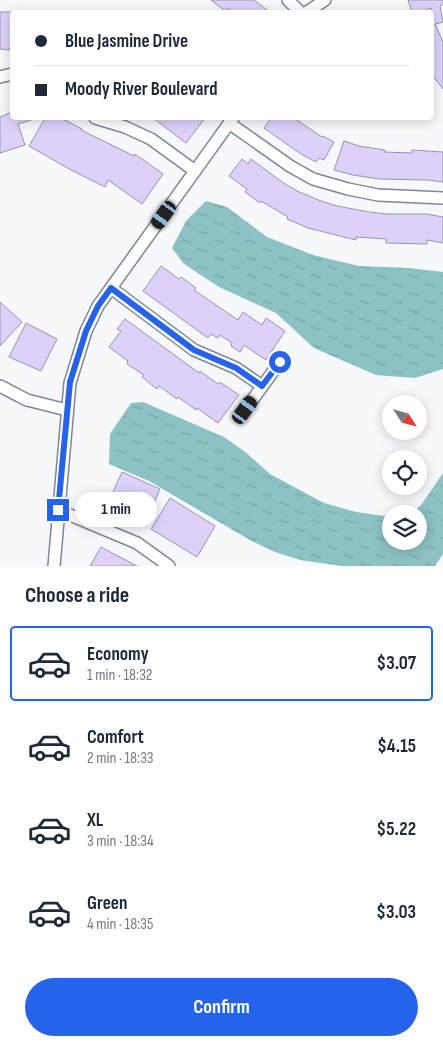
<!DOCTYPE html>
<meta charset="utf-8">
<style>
body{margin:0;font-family:"Sofia Sans Condensed",sans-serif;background:#f2f2f3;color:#1f2937;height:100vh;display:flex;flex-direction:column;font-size:19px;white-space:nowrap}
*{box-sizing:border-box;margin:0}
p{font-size:16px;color:#747a83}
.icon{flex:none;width:28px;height:28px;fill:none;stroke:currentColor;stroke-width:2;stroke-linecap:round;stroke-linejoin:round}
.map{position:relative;height:566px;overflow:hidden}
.side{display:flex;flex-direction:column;background:#fff;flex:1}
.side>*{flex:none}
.hud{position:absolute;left:10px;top:10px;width:424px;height:110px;border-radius:5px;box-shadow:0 2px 12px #0003;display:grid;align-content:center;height:110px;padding:0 25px;background:#fff}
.needle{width:32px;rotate:126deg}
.tools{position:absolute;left:382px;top:395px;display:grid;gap:10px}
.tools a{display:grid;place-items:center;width:45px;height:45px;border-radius:50%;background:#fff;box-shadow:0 2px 12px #0003;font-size:25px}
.end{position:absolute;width:22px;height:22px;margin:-11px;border:6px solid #2563eb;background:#fff;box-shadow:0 0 0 2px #fff}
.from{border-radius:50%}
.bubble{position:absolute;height:35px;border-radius:18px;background:#fff;box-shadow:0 2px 12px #0003;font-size:16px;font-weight:700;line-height:35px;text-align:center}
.car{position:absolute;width:15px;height:30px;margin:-15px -8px;border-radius:6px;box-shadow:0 0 4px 1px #0007;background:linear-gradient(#222 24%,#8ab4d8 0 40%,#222 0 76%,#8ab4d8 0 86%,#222 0)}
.hud b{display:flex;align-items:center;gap:18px;height:48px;font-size:19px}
.hud b+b{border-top:1px solid #e0e1e3}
.hud i{width:12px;height:12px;background:#1f2937}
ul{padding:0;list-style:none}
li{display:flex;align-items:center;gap:15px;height:75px;margin:0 10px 8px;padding:0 15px;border:2px solid transparent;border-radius:5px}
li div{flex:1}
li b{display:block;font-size:19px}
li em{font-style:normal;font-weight:700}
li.active{border-color:#2563eb}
li>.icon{width:45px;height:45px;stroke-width:1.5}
h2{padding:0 25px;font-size:22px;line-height:60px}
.primary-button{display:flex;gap:10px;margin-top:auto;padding:10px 25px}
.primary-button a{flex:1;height:58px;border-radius:30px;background:#2563eb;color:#fff;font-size:20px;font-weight:700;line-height:58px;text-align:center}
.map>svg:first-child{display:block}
.water{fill:url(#water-ripples)}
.building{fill:#ddd1f9;stroke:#9a94a8}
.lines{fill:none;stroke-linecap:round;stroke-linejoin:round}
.street-casing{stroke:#7d8698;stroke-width:14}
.street{stroke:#fff;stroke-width:11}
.route{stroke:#2563eb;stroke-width:6}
</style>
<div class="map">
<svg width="443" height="566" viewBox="0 0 443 566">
<defs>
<pattern id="water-ripples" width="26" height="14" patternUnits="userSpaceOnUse" patternTransform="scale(1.25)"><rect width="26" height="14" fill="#8cc2c4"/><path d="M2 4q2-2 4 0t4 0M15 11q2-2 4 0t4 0" fill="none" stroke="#78a6a8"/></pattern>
</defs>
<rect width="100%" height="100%" fill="#f6f8fc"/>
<g class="water">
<polygon points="206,201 227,207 267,237 313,255 359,266 409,268 443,272 443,369 415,378 376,375 314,348 276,313 219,287 184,264 172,248 186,221"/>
<polygon points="143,402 224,437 244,451 270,474 324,503 356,512 391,517 391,541 419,541 419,514 411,514 421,505 443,473 443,554 435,566 342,566 300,560 275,552 250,540 149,481 109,464 110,434 131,403"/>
</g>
<g class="building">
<polygon points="211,0 254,0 270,12 234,12 227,8 225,11"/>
<polygon points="408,0 443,0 443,4 440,6 443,22 435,24 443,42 443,89 431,73 431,8 420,12 412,12"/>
<polygon points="0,12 12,12 12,48 9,48 9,50 0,49"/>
<polygon points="12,112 12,118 34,118 34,119 18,124 25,145 0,153 0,117"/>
<polygon points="45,118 59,118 65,120 82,129 81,130 134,156 135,154 163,174 142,204 108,180 105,187 71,170 29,146"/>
<polygon points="153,118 205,118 186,143"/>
<polygon points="271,118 294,118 322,137 323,136 334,142 324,160 319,158 316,162 301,154 264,128"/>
<polygon points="344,141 359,146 385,150 384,152 412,153 412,150 443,152 443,182 428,180 379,179 353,175 334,170"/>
<polygon points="242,159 248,164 251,159 282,182 297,191 321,201 337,206 369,212 387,214 427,214 443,217 443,243 427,240 427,244 386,243 386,239 356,237 356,240 308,228 287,219 288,217 261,201 260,203 245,192 247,189 229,176"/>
<polygon points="161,266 179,279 181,277 196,288 194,290 238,320 243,312 262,325 266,318 285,331 266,360 244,345 240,352 231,346 232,343 220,335 218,338 211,334 208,338 143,291"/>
<polygon points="0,302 22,322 0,346"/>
<polygon points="125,319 199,373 200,371 218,384 220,382 239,395 218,423 197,408 196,410 178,397 177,399 159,386 157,389 142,377 144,375 127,364 128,361 109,347 121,331 117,329"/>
<polygon points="26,323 57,339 41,371 9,357"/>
<polygon points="122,472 160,489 146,521 107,505"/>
<polygon points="170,498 215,526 197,557 151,529"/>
<polygon points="101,547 114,554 137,566 90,566"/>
</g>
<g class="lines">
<defs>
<g id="street">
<polyline points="288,0 300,12"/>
<polyline points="307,12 325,0"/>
<polyline points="0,77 12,74"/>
<polyline points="95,118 125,127 151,139 195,171"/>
<polyline points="229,123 290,166 313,179 348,189 378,195 443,198"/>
<polyline points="111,288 194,350 236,368 262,386"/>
<polyline points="0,386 27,400 67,410"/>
<polyline points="245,410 280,362"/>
<polyline points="58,510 137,543 169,566"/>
<polyline points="54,566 70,383 86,331 98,306 233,118"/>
</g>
</defs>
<use href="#street" class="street-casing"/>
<use href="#street" class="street"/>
</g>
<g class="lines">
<polyline class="route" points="58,510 70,382 86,331 98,306 111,288 194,350 236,368 262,386 280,362"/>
</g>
</svg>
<div class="tools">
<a><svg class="needle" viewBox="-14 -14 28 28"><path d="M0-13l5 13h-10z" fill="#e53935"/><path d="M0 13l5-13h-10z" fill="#747a83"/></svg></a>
<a><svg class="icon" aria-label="locate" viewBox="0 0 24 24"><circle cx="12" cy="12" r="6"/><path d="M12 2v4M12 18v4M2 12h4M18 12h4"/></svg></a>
<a><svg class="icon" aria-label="layers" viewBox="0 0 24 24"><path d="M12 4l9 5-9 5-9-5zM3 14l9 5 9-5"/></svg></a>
</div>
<i class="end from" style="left:280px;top:362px"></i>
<i class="end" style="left:58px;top:510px"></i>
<div class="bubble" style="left:75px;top:492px;width:82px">1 min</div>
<i class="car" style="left:164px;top:215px;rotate:216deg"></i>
<i class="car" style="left:245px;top:410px;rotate:36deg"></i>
<div class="hud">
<b><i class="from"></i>Blue Jasmine Drive</b>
<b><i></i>Moody River Boulevard</b>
</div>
</div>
<section class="side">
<h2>Choose a ride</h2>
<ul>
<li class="active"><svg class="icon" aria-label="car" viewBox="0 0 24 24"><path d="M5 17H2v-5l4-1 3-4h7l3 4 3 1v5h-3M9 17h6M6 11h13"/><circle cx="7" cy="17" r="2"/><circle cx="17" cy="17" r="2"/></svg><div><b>Economy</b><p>1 min · 18:32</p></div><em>$3.07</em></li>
<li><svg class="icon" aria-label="car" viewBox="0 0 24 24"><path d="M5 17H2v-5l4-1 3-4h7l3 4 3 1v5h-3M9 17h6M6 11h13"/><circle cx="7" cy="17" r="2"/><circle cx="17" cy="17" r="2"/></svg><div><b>Comfort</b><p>2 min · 18:33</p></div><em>$4.15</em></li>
<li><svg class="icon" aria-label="car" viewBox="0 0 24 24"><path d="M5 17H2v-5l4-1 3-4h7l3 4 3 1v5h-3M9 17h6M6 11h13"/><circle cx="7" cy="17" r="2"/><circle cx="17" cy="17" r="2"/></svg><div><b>XL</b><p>3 min · 18:34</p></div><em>$5.22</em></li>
<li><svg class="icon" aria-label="car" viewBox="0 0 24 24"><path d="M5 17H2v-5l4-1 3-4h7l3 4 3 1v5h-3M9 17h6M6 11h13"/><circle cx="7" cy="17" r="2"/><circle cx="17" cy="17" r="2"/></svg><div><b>Green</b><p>4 min · 18:35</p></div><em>$3.03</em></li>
</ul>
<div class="primary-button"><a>Confirm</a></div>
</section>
